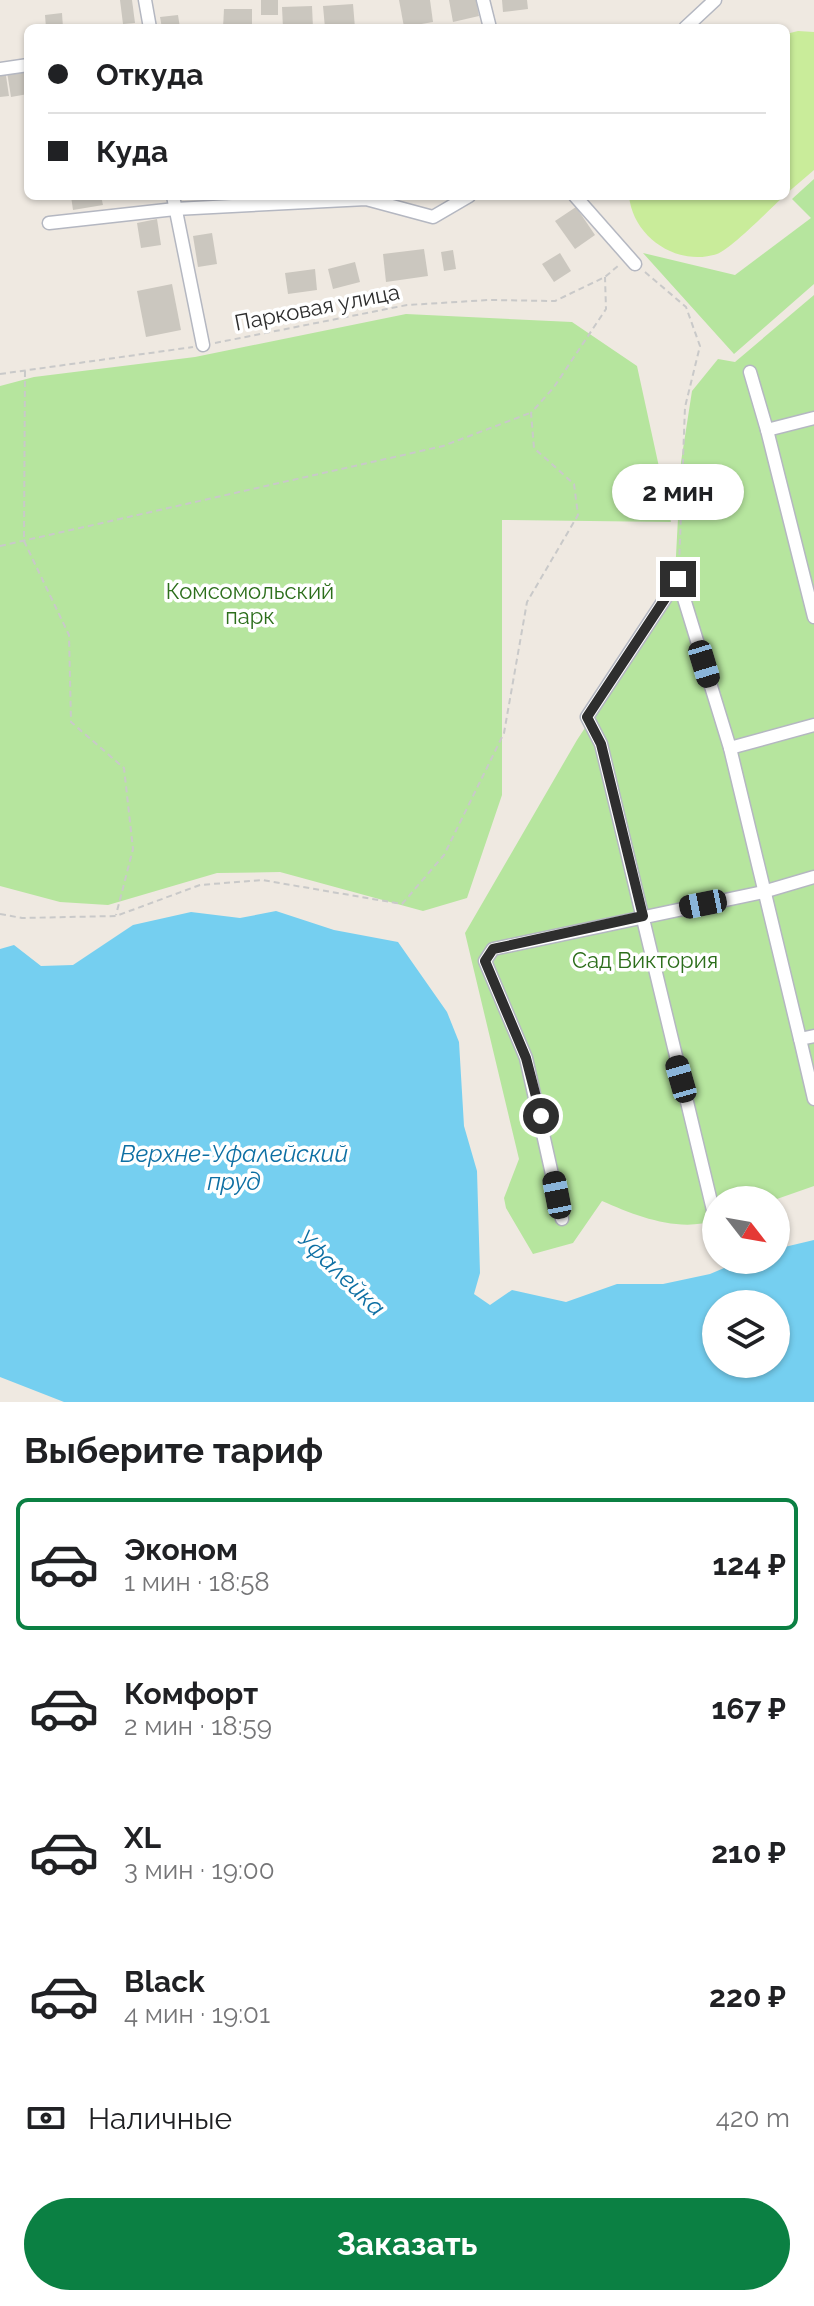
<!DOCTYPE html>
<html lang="ru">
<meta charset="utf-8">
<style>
body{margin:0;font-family:Raleway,sans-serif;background:#f2f2f2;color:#202124;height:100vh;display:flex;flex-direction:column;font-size:30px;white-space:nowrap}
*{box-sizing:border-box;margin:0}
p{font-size:26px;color:#757577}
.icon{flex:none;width:44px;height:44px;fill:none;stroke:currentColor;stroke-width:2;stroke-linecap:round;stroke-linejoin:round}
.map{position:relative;height:1402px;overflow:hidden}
.side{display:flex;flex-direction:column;background:#fff;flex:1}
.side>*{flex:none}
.banner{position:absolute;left:24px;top:24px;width:766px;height:176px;border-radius:12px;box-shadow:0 2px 6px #0004;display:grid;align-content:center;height:176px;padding:0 24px;background:#fff}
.needle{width:52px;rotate:121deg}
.fabs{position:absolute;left:702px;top:1186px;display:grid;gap:16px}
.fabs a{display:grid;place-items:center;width:88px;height:88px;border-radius:50%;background:#fff;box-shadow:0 2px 6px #0004;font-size:40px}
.end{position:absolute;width:36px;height:36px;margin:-18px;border:10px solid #2e2e2e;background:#fff;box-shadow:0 0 0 4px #fff}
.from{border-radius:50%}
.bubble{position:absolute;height:56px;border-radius:28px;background:#fff;box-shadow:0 2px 6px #0004;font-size:26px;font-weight:700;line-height:56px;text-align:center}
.car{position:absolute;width:24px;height:48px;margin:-24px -12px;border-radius:10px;box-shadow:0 0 6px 2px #0007;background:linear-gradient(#222 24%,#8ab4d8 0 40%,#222 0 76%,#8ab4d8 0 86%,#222 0)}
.banner b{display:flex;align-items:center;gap:28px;height:76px;font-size:30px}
.banner b+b{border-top:2px solid #e0e0e0}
.banner i{width:20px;height:20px;background:#202124}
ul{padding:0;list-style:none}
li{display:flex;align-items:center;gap:24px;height:132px;margin:0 16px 12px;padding:0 8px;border:4px solid transparent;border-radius:12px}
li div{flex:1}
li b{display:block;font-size:30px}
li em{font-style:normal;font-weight:700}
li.active{border-color:#0b8043}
li>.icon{width:72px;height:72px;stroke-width:1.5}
h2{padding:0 24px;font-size:36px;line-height:96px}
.pay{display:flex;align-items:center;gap:20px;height:88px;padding:0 24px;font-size:30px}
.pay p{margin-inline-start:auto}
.primary-button{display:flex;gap:16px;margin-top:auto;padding:16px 24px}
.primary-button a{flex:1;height:92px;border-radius:48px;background:#0b8043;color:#fff;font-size:32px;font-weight:700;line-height:92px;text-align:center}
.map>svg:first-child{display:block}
.green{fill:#b6e59e}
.pitch{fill:#c9ec9a}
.water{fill:#75cff0;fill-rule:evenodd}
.building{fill:#cbc7bf}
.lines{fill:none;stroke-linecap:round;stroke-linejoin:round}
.minor-casing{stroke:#b4b7c1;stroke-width:15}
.path{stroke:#c9c9c9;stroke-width:2;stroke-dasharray:6 4;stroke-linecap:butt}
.minor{stroke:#fff;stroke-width:12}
.route{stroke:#2e2e2e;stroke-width:10}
.labels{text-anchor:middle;stroke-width:7;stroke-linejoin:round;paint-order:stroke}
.street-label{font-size:22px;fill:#2e2e2e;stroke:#fff}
.park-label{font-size:22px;fill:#2c6e1b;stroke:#fff}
.water-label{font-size:24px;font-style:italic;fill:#0d6fa3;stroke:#fff}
</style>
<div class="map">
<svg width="814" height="1402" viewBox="0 0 814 1402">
<rect width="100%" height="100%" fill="#efe9e1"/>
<g class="green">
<polygon points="814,179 814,284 734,354 643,253 735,275 811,218 792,199"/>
<path d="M 814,295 L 814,1186 L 774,1200 L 716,1200 L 716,1220 C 679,1233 636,1216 602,1201 L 573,1243 L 533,1254 L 506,1208 L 504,1198 L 519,1159 L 465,933 L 577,740 L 674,593 L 681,462 L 692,391 L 718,359 L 735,362 Z"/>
<polygon points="406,314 572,322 637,366 671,522 502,520 502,795 467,898 423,911 280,872 217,873 108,905 60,902 0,886 0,386 34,377 195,357"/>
</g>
<g class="pitch">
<polygon points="798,31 814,32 814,170 786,194 786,34"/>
<path d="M 629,196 L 784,196 C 771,208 731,249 717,254 C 677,267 633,237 629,196 Z"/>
</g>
<path class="water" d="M 276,911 L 334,930 L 398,942 L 447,1012 L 459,1042 L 464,1126 L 477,1171 L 480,1273 L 474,1294 L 490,1305 L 512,1290 L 566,1302 L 617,1284 L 663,1284 L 710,1274 L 743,1260 L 776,1260 L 776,1249 L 814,1240 L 814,1402 L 64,1402 L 0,1377 L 0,949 L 14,945 L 41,966 L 73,965 L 133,925 L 191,912 L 240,918 ZM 716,1304 L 776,1304 L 776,1364 L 716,1364 Z"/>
<g class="building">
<polygon points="120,0 132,0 135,23 123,24"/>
<rect x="261" y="0" width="17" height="15"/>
<polygon points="399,0 430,0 433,22 404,27"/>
<polygon points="449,0 476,0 479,16 453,22"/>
<polygon points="502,0 527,0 528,9 503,12"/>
<polygon points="353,4 355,28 325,28 323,6"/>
<polygon points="312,6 313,28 283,28 282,7"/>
<polygon points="224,9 252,9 252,28 223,28"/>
<polygon points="62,13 63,28 46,28 45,15"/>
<polygon points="178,15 180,28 162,28 160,17"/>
<polygon points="28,68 28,94 11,97 7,72"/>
<polygon points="5,69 9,96 0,97 0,70"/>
<polygon points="71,196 101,196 103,205 73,210"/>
<polygon points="576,207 595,235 575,249 555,221"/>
<polygon points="157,219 161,245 141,248 137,223"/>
<polygon points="212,233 217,264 198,267 193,236"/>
<polygon points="424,249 428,276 386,282 383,254"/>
<polygon points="453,250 456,269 444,271 441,252"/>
<polygon points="560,253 571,271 554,282 542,264"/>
<polygon points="355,262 360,282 333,289 328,269"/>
<polygon points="315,269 317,290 288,294 285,273"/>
<polygon points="172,284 181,330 146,337 137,291"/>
</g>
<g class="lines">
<defs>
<g id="minor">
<polyline points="145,0 150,28"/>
<polyline points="483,0 490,28"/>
<polyline points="685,28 715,0"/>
<polyline points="0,69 28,65"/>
<polyline points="173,196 203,345"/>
<polyline points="575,196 635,264"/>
<polyline points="49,223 175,209 366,199 433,217 469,196"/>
<polyline points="750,372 767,430 814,418"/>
<polyline points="767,430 814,617"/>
<polyline points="730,748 800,1039"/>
<polyline points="814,1036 800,1039 814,1099"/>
<polyline points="713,1210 601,744 587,717 678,579 730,748 814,725"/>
<polyline points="562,1219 526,1058 485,961 493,949 763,892 814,877"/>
</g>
</defs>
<use href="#minor" class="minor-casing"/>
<g class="path">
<polyline points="645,272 686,307 700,346 685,407 679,566"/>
<polyline points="215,343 407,305 489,300 555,301 605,277 619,265"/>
<polyline points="25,371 24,541 69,635 71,722 124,768 133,849 116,915"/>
<polyline points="0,374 193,347"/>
<polyline points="0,546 443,446 530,413"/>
<polyline points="0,914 22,918 116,916 200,885 262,880 402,904 444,855 504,733 527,602 578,515 574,484 534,448 531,413 554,387 606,309 605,277"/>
</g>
<use href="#minor" class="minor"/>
</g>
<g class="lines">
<polyline class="route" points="541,1116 526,1058 485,961 493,949 643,916 601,744 587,717 678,579"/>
</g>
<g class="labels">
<g class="street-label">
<text transform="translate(317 307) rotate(-11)" y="8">Парковая улица</text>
</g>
<g class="park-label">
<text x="250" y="599">Комсомольский<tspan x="250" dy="25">парк</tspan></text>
<text x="645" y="968">Сад Виктория</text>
</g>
<g class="water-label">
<text x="234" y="1162">Верхне-Уфалейский<tspan x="234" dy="28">пруд</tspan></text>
<text transform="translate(341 1273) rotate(44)" y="8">Уфалейка</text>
</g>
</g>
</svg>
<div class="fabs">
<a><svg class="needle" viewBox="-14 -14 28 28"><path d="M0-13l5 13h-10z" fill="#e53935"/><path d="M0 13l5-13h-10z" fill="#757577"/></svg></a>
<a><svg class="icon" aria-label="layers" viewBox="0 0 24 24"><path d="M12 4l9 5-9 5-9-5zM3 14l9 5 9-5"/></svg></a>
</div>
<i class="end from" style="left:541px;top:1116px"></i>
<i class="end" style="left:678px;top:579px"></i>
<div class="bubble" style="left:612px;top:464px;width:132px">2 мин</div>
<i class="car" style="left:704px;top:664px;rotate:163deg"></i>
<i class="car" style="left:703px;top:904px;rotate:259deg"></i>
<i class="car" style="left:681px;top:1079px;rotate:344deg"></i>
<i class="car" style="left:557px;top:1195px;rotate:349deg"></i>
<div class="banner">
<b><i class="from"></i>Откуда</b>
<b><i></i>Куда</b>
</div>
</div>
<section class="side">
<h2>Выберите тариф</h2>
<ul>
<li class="active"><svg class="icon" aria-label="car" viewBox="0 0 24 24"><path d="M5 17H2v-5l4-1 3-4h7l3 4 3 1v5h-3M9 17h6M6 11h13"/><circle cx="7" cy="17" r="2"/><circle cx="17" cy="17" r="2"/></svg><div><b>Эконом</b><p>1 мин · 18:58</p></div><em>124 ₽</em></li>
<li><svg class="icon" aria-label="car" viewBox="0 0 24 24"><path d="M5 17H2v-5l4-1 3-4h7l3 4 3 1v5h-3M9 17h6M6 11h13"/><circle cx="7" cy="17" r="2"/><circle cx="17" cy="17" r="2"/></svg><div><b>Комфорт</b><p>2 мин · 18:59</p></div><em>167 ₽</em></li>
<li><svg class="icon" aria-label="car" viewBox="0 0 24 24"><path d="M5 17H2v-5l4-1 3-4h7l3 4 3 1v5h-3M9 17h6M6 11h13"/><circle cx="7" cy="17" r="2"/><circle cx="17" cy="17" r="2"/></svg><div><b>XL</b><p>3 мин · 19:00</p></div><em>210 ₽</em></li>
<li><svg class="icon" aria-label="car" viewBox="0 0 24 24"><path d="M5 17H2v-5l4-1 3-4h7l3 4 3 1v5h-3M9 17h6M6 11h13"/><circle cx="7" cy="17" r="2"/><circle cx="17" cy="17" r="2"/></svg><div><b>Black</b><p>4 мин · 19:01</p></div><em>220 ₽</em></li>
</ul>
<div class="pay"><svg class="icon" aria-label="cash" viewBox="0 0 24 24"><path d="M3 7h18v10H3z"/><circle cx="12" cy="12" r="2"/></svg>Наличные<p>420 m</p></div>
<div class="primary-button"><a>Заказать</a></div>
</section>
